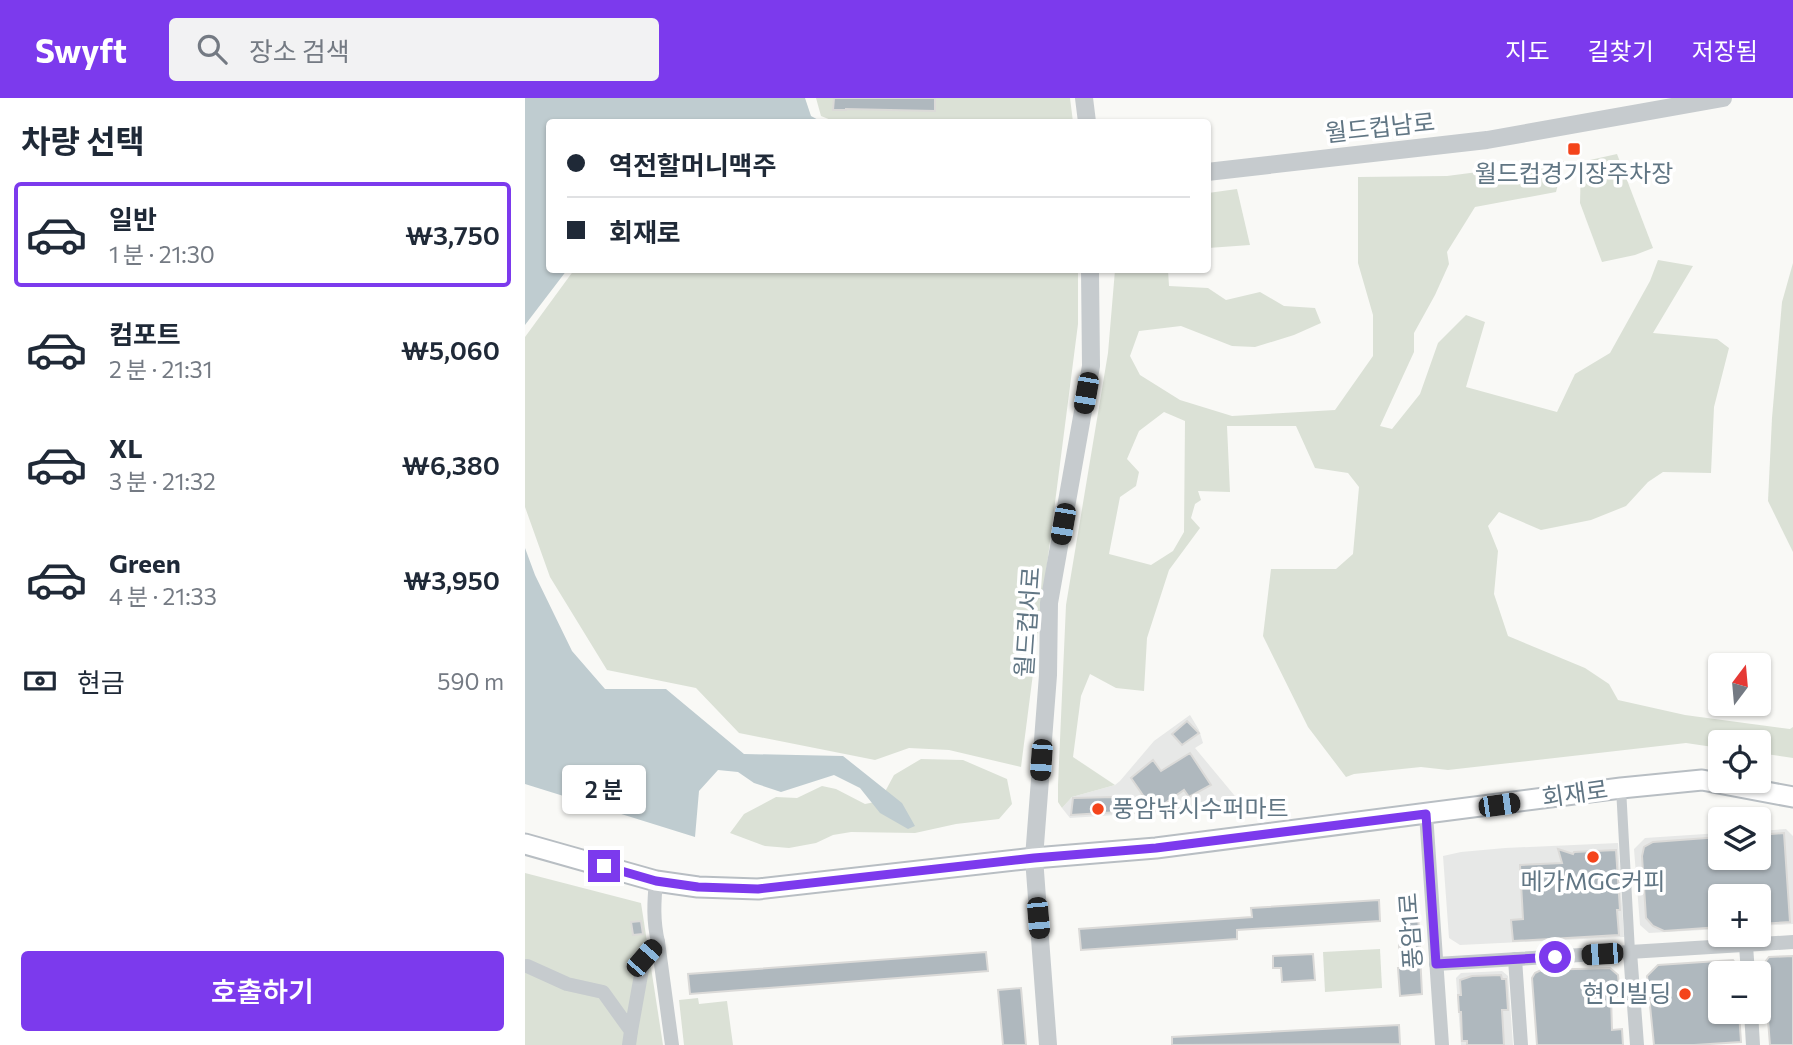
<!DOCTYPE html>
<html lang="ko">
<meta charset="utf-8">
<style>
body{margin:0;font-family:Commissioner,"Noto Sans KR",sans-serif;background:#f2f2f3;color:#1f2937;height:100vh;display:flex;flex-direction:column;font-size:26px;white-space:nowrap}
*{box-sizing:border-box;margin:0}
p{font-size:23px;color:#747a83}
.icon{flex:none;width:38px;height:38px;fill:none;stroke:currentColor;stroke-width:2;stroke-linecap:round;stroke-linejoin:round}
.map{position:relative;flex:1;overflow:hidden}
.panel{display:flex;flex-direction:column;background:#fff;width:525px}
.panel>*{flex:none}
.top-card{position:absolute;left:21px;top:21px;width:665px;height:154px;border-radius:7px;box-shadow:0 2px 5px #0004;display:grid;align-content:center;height:154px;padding:0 21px;background:#fff}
.needle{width:46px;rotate:16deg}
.buttons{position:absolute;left:1183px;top:555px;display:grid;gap:14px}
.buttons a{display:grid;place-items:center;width:63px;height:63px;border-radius:7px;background:#fff;box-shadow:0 2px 5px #0004;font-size:35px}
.end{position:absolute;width:32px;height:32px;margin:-16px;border:9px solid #7c3aed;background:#fff;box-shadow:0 0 0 4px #fff}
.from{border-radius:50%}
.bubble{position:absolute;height:49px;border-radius:7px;background:#fff;box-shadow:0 2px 5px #0004;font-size:23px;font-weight:600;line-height:49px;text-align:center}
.car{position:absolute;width:21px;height:42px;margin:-21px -10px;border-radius:9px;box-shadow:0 0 5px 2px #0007;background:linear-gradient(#222 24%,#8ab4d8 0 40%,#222 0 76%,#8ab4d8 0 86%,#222 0)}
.top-card b{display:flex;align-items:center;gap:24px;height:66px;font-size:26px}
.top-card b+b{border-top:2px solid #e0e1e3}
.top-card i{width:18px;height:18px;background:#1f2937}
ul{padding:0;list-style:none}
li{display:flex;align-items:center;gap:21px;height:105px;margin:0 14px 10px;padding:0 7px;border:4px solid transparent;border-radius:7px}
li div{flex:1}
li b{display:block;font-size:26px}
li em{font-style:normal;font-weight:600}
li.selected{border-color:#7c3aed}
li>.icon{width:63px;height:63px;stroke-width:1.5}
h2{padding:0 21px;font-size:32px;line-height:84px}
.pay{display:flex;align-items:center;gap:18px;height:77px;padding:0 21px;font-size:26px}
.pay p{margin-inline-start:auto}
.cta{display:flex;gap:14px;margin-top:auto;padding:14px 21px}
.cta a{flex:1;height:80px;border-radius:7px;background:#7c3aed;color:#fff;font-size:28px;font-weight:600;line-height:80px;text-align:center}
header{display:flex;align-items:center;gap:42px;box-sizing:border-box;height:98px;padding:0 35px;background:#7c3aed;color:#fff}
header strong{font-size:33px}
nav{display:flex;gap:38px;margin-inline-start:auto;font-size:24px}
.search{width:490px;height:63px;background:#f2f2f3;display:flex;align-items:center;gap:18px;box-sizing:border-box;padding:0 24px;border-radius:7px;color:#747a83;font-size:26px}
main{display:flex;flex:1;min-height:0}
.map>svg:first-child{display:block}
.built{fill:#e7e8e7}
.green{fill:#dbe1d6;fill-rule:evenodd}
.water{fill:#bfccd0}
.building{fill:#afb8be;stroke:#dbdad8;stroke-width:2}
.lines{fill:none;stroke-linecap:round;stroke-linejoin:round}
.secondary-casing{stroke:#b8bec3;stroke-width:23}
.pedestrian{stroke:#c6cbce;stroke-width:10}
.minor{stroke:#c6cbce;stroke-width:14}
.tertiary{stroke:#c6cbce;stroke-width:18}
.secondary{stroke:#fff;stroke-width:19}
.route{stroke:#7c3aed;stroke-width:9}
.poi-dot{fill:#f4441b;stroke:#fff;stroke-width:2.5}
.labels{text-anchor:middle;stroke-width:7;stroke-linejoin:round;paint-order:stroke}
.street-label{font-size:24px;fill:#617684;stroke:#fff}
.poi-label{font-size:24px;fill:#617684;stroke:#fff}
</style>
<header>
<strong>Swyft</strong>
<div class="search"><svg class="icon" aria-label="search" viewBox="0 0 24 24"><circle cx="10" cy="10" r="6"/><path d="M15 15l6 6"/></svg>장소 검색</div>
<nav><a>지도</a><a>길찾기</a><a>저장됨</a></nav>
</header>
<main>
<section class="panel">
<h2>차량 선택</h2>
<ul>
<li class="selected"><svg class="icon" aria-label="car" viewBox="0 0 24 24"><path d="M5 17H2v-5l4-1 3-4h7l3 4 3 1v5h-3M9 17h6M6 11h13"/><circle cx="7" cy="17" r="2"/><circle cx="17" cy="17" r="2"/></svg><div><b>일반</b><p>1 분 · 21:30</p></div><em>₩3,750</em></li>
<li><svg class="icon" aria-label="car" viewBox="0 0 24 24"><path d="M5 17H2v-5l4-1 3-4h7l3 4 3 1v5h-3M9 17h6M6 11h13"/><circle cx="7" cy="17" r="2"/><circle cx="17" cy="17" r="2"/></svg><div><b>컴포트</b><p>2 분 · 21:31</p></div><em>₩5,060</em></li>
<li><svg class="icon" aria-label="car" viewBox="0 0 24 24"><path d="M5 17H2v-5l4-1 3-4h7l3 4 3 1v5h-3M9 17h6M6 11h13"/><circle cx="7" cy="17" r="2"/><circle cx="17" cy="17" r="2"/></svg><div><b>XL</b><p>3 분 · 21:32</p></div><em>₩6,380</em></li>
<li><svg class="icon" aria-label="car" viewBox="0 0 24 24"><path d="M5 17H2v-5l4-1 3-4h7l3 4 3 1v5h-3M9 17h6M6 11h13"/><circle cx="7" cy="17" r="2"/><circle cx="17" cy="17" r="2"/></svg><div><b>Green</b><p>4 분 · 21:33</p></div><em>₩3,950</em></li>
</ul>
<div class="pay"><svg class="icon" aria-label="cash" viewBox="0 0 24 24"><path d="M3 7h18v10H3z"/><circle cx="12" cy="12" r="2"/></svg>현금<p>590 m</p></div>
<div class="cta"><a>호출하기</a></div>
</section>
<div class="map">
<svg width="1268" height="947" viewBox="0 0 1268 947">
<rect width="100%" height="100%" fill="#f9f9f6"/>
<g class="built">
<polygon points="665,617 674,632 678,645 670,650 714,703 637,714 545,720 537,710 547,699 590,687 595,683 629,643"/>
<polygon points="1261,731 1268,738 1268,826 1234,828 1234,798 1195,798 1195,831 1124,835 1115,827 1109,751 1120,740 1195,735 1195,760 1234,760 1234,733"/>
<polygon points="1093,745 1099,839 935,847 924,840 918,758 936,754 980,750"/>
<polygon points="977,873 983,878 988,947 936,947 931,880 936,875"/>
</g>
<g class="green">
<polygon points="291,0 545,0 548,24 533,24 533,23 311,24 296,18"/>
<polygon points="1092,56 1128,150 1110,157 1077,164 1055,105 1056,64"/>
<path d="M 1039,63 L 1031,94 L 950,109 L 922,154 L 924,166 L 910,197 L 889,235 L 889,254 L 855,328 L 867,331 L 895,296 L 913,245 L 941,217 L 960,224 L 941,289 L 1032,314 L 1050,276 L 1085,255 L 1125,183 L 1133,162 L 1168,168 L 1128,235 L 1192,241 L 1204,250 L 1189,309 L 1186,375 L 1138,374 L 1123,384 L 1101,408 L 1066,422 L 1016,432 L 974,414 L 963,428 L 973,453 L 969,496 L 983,538 L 1060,570 L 1084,586 L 1093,602 L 1160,617 L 1265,631 L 1268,629 L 1268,660 L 1234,655 L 1234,644 L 1195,644 L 1195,650 L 1161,645 L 923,672 L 896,669 L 829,676 L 821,679 L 783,629 L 738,538 L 746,471 L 811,471 L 828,456 L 834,389 L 823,375 L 790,370 L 771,328 L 702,328 L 705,394 L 673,393 L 676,402 L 670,406 L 666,420 L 675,430 L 644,472 L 622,540 L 619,593 L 591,590 L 565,576 L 556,598 L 548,659 L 590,687 L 547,699 L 537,710 L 533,704 L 533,687 L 541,507 L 583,255 L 590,172 L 643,172 L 644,188 L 683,190 L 701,202 L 735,194 L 759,208 L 790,210 L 796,225 L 769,237 L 730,249 L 707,248 L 656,228 L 614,233 L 605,258 L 615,277 L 655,302 L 707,318 L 810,312 L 848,258 L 848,217 L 833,165 L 833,79 L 922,78 ZM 639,314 L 660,323 L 659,434 L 648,453 L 626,467 L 584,456 L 595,399 L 611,388 L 614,374 L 602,361 L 614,333 Z"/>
<polygon points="712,91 725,147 683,150 683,95"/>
<polygon points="1268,165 1268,454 1243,403 1247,320 1257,204"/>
<polygon points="49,172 553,172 553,226 496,669 424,652 384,650 350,662 214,635 171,590 82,572 25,479 0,409 0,239"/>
<polygon points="396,661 438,662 482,681 487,706 474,721 431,726 390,735 326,734 308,737 291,745 264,750 240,748 205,735 219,716 251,699 272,700 297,688 311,691 340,706 355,703 369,677"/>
<polygon points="0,775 116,805 138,947 0,947"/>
<polygon points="855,851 857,890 800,894 798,854"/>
<polygon points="173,900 174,906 202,903 208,947 159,947 154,902"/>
</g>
<g class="water">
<polygon points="0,0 280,0 286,18 297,24 24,24 24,172 42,172 0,227"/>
<polygon points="0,450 10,477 47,553 80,591 141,591 219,656 318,658 377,705 390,728 383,731 355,715 335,690 309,677 256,694 229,685 213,674 193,672 174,693 170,739 0,686"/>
</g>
<g class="building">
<polygon points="309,0 410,0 410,13 321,11 321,12 308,12"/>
<polygon points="662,623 674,635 657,647 647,636"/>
<polygon points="665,655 686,687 664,699 659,692 629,713 606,680 628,662 636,673"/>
<polygon points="591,699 610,713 546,717 548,700"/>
<polygon points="1259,735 1265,824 1234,826 1234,798 1195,798 1195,829 1139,833 1128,828 1121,820 1117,758 1119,749 1128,744 1195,739 1195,760 1234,760 1234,737"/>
<polygon points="1033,751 1048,756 1049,754 1091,752 1095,812 1092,812 1094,837 988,843 986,822 998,821 995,767 1037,765"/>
<polygon points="854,802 855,823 712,832 712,841 556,852 554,831 727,819 726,810"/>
<polygon points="893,815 897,896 875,898 873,870 875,870 874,846 882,845 880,816"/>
<polygon points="116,823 118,836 108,837 106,824"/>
<polygon points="461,854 463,873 165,896 163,876"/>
<polygon points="788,856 790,882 757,884 756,870 748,870 748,858"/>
<polygon points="1268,858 1268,947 1245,947 1241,897 1239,897 1237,868 1244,859"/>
<polygon points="1208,862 1213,869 1213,875 1195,875 1195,914 1214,914 1216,944 1169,947 1129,947 1122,878 1133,867"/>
<polygon points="1085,870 1093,877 1095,898 1086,898 1087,932 1097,931 1098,947 1012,947 1007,880 1010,875 1016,872"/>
<polygon points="976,877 977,881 981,881 983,912 977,912 979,947 942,947 942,943 937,943 936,914 934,914 933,897 936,897 935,882 947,878"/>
<polygon points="496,890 501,947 478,947 473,892"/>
<polygon points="874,927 875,946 647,947 647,939"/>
</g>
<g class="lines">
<defs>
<polyline id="secondary" points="0,746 131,783 173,789 233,791 509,760 631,750 1096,690 1177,682 1268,699"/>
</defs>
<use href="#secondary" class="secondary-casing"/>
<polyline class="pedestrian" points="1096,690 1105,854"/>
<g class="minor">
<polyline points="901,716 917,947"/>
<path d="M 131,783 C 129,804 128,823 133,844 L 147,947"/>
<polyline points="1221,848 1223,875"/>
<polyline points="1105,854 1112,947"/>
<polyline points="990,861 996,947"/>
<polyline points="911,866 1268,844"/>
<polyline points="2,868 42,886 78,894 106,933 104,947"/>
<polyline points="1226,914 1228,947"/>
<polyline points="106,933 119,860 133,844"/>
</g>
<g class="tertiary">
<polyline points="559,0 562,24"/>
<polyline points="682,74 962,42 1198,0"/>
<polyline points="523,947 509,760 523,577 524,505 566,268 565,172"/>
</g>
<use href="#secondary" class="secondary"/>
</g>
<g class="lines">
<polyline class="route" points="79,768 131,783 173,789 233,791 509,760 631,750 901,716 911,866 1030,859"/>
</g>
<g class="poi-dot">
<rect x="1042" y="44" width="14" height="14" rx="3.5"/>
<circle cx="573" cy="711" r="7"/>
<circle cx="1068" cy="759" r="7"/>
<circle cx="1160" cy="896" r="7"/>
</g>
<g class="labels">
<g class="street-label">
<text transform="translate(855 30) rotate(-6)" y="8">월드컵남로</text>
<text transform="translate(503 524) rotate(-86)" y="8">월드컵서로</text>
<text transform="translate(1050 696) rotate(-8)" y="8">회재로</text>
<text transform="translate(886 833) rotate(-94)" y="8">풍암1로</text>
</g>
<g class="poi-label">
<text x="1049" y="84">월드컵경기장주차장</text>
<text x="587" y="719" text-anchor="start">풍암낚시수퍼마트</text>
<text x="1068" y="792">메가MGC커피</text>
<text x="1146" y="904" text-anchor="end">현인빌딩</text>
</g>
</g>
</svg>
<div class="buttons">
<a><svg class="needle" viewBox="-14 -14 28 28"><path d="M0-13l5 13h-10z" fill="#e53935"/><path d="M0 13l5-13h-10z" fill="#747a83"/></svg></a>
<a><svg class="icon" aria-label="locate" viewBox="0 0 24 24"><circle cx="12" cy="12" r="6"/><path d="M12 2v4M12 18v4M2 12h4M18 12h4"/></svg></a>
<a><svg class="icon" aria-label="layers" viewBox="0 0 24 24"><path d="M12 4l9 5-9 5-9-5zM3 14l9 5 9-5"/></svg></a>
<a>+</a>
<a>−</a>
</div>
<i class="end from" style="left:1030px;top:859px"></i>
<i class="end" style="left:79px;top:768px"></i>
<div class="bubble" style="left:37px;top:667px;width:84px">2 분</div>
<i class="car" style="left:561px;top:295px;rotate:190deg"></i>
<i class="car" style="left:538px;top:426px;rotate:190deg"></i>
<i class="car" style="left:516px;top:662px;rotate:184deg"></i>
<i class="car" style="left:974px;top:707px;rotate:82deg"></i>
<i class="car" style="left:513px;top:820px;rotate:175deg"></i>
<i class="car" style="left:1077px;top:856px;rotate:266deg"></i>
<i class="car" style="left:119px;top:860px;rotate:41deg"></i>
<div class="top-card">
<b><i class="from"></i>역전할머니맥주</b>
<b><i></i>회재로</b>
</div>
</div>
</main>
